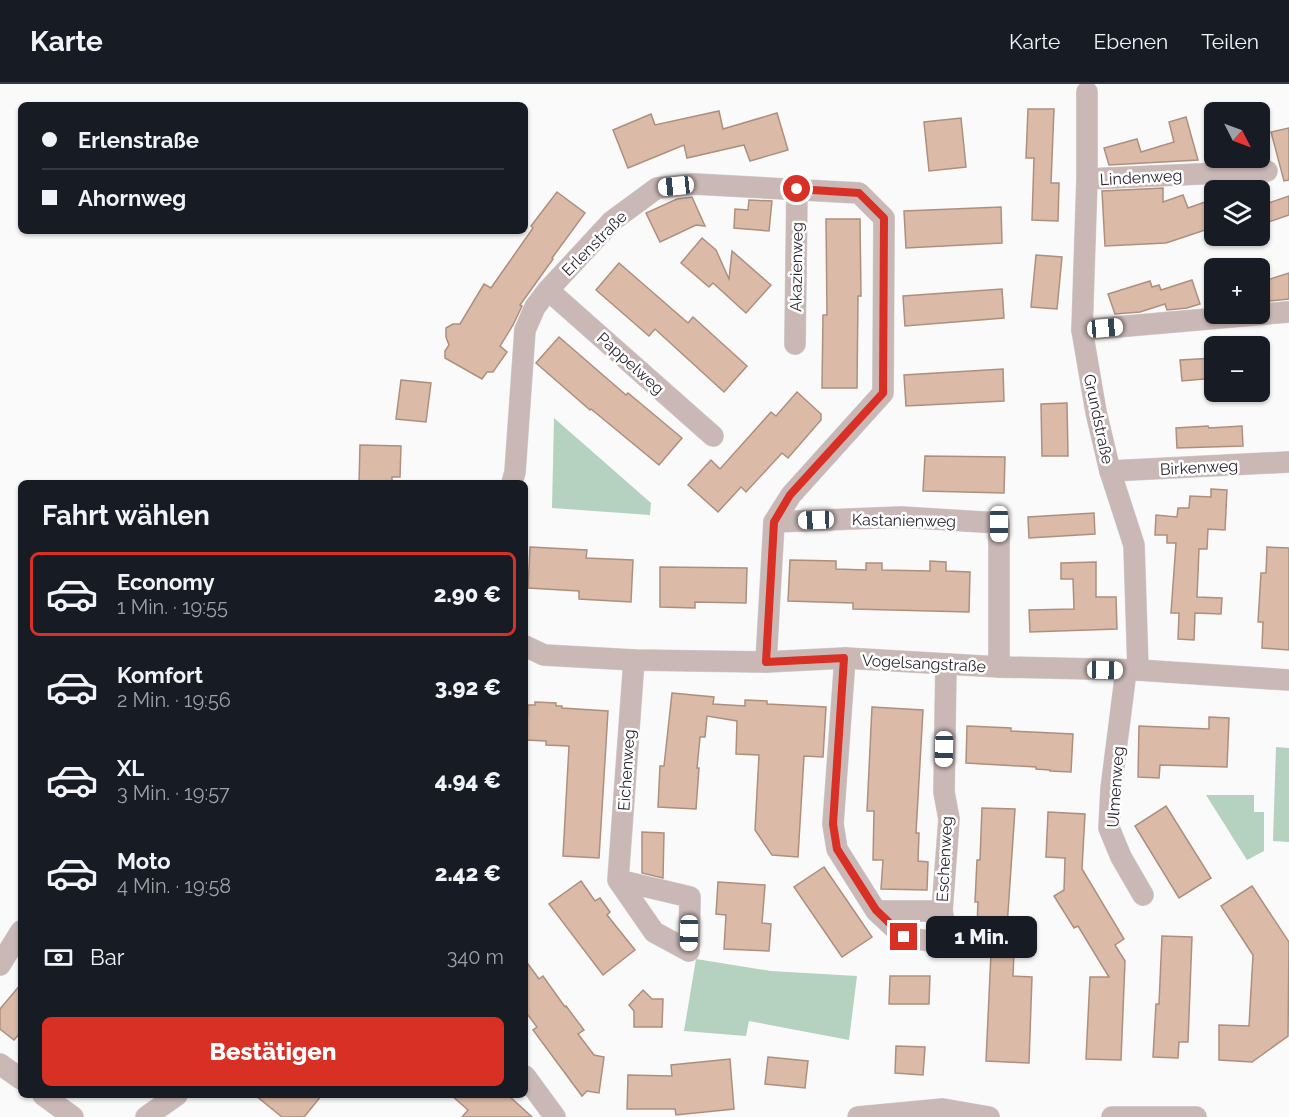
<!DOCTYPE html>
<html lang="de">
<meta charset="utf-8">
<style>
body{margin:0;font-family:Raleway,sans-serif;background:#20242c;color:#f1f3f6;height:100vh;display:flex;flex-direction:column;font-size:22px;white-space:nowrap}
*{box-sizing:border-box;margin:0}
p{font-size:20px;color:#9ea1a6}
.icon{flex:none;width:33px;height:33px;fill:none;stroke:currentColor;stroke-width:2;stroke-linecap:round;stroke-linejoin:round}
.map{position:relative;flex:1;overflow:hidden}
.sheet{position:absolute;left:18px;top:396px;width:510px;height:618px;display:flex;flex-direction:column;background:#171b24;border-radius:9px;box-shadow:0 2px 4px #0004}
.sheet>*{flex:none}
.hud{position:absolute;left:18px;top:18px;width:510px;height:132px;border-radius:9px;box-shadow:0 2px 4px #0004;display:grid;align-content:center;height:132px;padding:0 24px;background:#171b24}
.needle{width:39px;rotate:132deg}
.controls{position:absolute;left:1204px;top:18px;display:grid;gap:12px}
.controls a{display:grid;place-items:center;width:66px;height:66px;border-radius:9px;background:#171b24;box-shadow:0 2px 4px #0004;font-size:30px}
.end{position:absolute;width:27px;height:27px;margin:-14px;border:8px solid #d93025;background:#fff;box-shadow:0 0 0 3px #fff}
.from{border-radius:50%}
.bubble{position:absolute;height:42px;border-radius:9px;background:#171b24;box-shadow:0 2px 4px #0004;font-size:20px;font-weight:800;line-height:42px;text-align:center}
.car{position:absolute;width:18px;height:36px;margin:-18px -9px;border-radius:8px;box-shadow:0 0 4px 2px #0007;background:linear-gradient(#fff 24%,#345 0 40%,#fff 0 76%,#345 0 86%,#fff 0)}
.hud b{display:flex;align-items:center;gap:21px;height:57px;font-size:22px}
.hud b+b{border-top:2px solid #363941}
.hud i{width:15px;height:15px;background:#f1f3f6}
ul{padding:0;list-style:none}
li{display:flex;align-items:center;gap:18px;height:84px;margin:0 12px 9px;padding:0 12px;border:3px solid transparent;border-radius:9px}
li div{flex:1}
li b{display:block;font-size:22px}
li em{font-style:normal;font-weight:800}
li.current{border-color:#d93025}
li>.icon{width:54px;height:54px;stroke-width:1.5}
h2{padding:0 24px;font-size:27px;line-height:72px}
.pay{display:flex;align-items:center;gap:15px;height:66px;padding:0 24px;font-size:22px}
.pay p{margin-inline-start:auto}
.cta{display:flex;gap:12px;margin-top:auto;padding:12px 24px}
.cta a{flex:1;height:69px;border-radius:9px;background:#d93025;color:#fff;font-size:24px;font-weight:800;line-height:69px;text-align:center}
header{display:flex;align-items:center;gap:36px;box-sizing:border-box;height:84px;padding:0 30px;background:#171b24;border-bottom:2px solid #363941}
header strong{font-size:28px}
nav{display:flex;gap:33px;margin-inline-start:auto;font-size:21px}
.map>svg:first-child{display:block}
.green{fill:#b5d1bf}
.building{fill:#dbbaa8;stroke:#ae8f7e;stroke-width:1.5}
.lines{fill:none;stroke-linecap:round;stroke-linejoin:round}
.minor-casing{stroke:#d5d4d6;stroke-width:22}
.minor{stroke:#c9b8b6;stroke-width:21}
.route{stroke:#d93025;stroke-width:8}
.labels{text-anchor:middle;stroke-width:5;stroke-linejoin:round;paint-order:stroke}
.street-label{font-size:16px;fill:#2b2632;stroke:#fff}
</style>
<header>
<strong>Karte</strong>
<nav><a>Karte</a><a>Ebenen</a><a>Teilen</a></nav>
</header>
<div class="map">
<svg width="1289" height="1033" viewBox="0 0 1289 1033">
<rect width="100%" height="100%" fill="#fafafa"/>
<g class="green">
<polygon points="554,334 651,419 650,431 552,424"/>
<polygon points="1276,663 1289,664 1289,758 1273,757"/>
<polygon points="1206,711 1254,711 1254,728 1264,728 1264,767 1247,776"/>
<polygon points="696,875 771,887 857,892 849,956 749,937 746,952 684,947"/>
</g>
<g class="building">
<polygon points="1028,25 1054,25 1051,99 1059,99 1058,137 1032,136 1034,74 1026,74"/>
<polygon points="719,27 723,45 777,29 788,66 750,77 744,61 687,74 684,61 628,84 613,46 651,30 655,41"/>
<polygon points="1186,33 1198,76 1109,81 1104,64 1137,55 1141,68 1174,58 1169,38"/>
<polygon points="961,34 966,83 929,87 924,38"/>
<polygon points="1289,44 1289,96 1284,97 1271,48"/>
<polygon points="1163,104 1163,118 1183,111 1188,124 1205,118 1214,143 1166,159 1105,162 1102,107"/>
<polygon points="557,108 585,129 552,174 553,175 520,221 522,222 513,241 500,262 507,268 493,288 487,288 482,295 445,274 445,267 449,261 446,253 446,244 453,240 460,240 484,200 491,204 533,144 531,142"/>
<polygon points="1289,112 1289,131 1260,141 1260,122"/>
<polygon points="692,113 705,142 696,141 660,158 646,129 677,115"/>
<polygon points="749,116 772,117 769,147 734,144 735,125 748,126"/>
<polygon points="1001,123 1002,159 906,164 904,127"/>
<polygon points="826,135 860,135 861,212 858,212 857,304 822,304 823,231 827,231"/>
<polygon points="702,154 716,166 729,195 732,167 771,201 746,229 713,199 709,203 681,179"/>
<polygon points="1036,171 1062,173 1057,225 1031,223"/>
<polygon points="619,179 688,239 693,233 747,282 724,308 655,245 649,252 596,206"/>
<polygon points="1289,189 1289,215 1270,217 1264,197"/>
<polygon points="1192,196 1200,220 1187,224 1167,226 1165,220 1140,228 1115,230 1108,210 1150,197 1152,203 1159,201 1161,206"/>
<polygon points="1002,205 1004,234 905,242 903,212"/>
<polygon points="559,253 626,311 628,309 682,354 659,381 591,325 590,326 536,279"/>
<polygon points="1215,274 1215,294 1182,297 1180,276"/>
<polygon points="1003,285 1004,317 906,322 904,291"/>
<polygon points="401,296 431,299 426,338 396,335"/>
<polygon points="797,308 821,330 821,336 788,374 782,369 746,408 741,403 718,428 688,401 711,376 720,385 771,328 776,332"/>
<polygon points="1067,319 1068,372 1042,372 1041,320"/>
<polygon points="1208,342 1209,344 1242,342 1243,362 1177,364 1176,344"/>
<polygon points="360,361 401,362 400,393 392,393 392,399 359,399"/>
<polygon points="925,372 1005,373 1004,409 923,407"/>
<polygon points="1211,405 1227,406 1225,446 1208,445 1207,465 1199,465 1197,513 1222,514 1221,530 1195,529 1194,556 1178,555 1179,529 1171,529 1176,459 1167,459 1167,451 1155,451 1156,431 1177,433 1178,424 1189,424 1190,412 1211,413"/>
<polygon points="1094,429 1095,450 1029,454 1028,433"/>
<polygon points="530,463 587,466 586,474 633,476 631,518 579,515 579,507 528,504"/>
<polygon points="1267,463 1289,464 1289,566 1262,564 1263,538 1258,538 1261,489 1266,489"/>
<polygon points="790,476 836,477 836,485 866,486 866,479 882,479 882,486 930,487 930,477 946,478 946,487 970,488 969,528 853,525 853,519 788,517"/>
<polygon points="1096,478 1096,513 1116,513 1117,545 1030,548 1029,526 1074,525 1073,495 1061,495 1061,479"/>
<polygon points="660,483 747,484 746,519 695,518 695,524 660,523"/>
<polygon points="672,609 714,613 713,620 745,622 745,616 767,617 767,620 826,623 823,673 804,672 798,773 772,771 755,746 759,671 736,670 737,637 707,632 705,653 700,653 697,684 699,684 696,725 658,723 660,682 664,682"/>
<polygon points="535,618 556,619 556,622 562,622 562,624 608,627 599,774 563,772 569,662 546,661 546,657 526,656 528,621 535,621"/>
<polygon points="872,623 923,626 916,749 919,749 918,777 928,778 927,806 881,805 883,776 873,776 874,727 867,727"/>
<polygon points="1209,633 1229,634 1227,683 1160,681 1159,694 1138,693 1139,642 1209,645"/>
<polygon points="967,642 1011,644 1011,647 1073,650 1071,688 1050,687 1050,686 1036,685 1036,683 966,679"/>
<polygon points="1166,722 1211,794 1179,814 1135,742"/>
<polygon points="982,724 1015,725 1007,843 1015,843 1013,892 1032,893 1029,979 986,977 991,869 976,869 978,818 975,818 977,776 980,776"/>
<polygon points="1048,728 1085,730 1082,785 1124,855 1115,861 1125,877 1121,976 1086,975 1090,893 1109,893 1078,842 1074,844 1054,812 1064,806 1065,774 1046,773"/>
<polygon points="642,748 664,749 663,794 642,789"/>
<polygon points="824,783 872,853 842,873 794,803"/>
<polygon points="581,797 595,817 600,814 610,828 607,831 635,866 603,891 549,820"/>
<polygon points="718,798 765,801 762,839 771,840 769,867 724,865 726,831 716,830"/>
<polygon points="1252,802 1289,858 1288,952 1252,978 1219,976 1219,941 1249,942 1253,871 1221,822"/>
<polygon points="1162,852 1192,853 1188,958 1179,958 1178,974 1153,973 1156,920 1159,920"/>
<polygon points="525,876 539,895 543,892 565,923 566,922 584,946 578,950 594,971 604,973 599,1009 587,1007 582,1012 533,946 537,943 525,927"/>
<polygon points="890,892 930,892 929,920 889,920"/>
<polygon points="21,900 21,948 14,956 0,945 0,925"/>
<polygon points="643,906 652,915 663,915 662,943 634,943 634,927 629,921"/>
<polygon points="896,962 925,963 923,991 895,989"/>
<polygon points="768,973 808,977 805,1004 765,1000"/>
<polygon points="730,975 734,1025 676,1031 675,1025 627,1025 628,991 672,992 671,981"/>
<polygon points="255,1011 322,1011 304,1033 282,1033"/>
<polygon points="451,1011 508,1011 532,1033 462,1033 468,1026"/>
</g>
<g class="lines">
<defs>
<g id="minor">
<polyline points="1087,8 1087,95 1082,246 1096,328 1110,387 1134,461 1138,586"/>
<polyline points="1087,95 1267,87"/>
<polyline points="548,206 713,352"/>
<polyline points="1082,246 1288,228"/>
<polyline points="795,260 797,105"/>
<polyline points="1110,387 1288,378"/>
<polyline points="512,399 515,388 525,246 535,223 548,206 612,137 657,104 694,100 859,109 884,134 883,309 791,411 774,438 766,578"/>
<polyline points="774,438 901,433 999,439 999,583"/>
<polyline points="525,562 544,571 634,576 766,578 845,574 999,583 1138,586 1289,596"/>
<polyline points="845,574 833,740 837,765 876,827 904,853 948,860 942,827 876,827"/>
<polyline points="1126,587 1111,705 1109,744 1121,773 1143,811"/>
<polyline points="618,796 690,813 689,867 654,848 618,796 634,576"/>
<polyline points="942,827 949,735 944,708 946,580"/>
<polyline points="0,881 21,847"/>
<polyline points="0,980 21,995"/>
<polyline points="525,992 555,1033"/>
<polyline points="43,1011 73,1033"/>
<polyline points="146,1033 177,1011"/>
<polyline points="858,1033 943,1025 989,1033"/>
<polyline points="1112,1033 1196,1033"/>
</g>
</defs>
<use href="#minor" class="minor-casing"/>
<use href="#minor" class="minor"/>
</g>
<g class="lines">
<polyline class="route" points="797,105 859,109 884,134 883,309 790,411 774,438 766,578 844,574 833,740 837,765 876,826 904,853"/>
</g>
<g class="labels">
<g class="street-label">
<text transform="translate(1141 93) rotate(-3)" y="6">Lindenweg</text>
<text transform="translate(594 159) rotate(-45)" y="6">Erlenstraße</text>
<text transform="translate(796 183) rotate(-89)" y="6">Akazienweg</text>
<text transform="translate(631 279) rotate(42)" y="6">Pappelweg</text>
<text transform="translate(1099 335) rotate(78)" y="6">Grundstraße</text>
<text transform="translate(1199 383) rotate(-3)" y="6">Birkenweg</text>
<text transform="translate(904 436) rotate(1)" y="6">Kastanienweg</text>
<text transform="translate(924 579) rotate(3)" y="6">Vogelsangstraße</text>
<text transform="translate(626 686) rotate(-86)" y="6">Eichenweg</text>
<text transform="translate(1115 703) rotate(-86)" y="6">Ulmenweg</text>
<text transform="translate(944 775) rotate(-87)" y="6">Eschenweg</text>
</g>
</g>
</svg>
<div class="controls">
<a><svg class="needle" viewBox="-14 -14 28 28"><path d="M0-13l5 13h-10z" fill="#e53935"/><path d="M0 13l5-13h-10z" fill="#9ea1a6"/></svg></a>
<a><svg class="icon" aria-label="layers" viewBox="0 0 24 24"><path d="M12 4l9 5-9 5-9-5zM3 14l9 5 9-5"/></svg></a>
<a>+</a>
<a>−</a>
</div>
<i class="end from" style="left:797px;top:105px"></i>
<i class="end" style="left:904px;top:853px"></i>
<div class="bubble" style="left:926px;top:832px;width:111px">1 Min.</div>
<i class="car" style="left:676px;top:102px;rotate:264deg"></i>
<i class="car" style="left:1105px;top:244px;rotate:85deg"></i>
<i class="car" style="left:816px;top:436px;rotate:268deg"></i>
<i class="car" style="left:999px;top:440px;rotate:180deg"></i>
<i class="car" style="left:1105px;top:586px;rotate:91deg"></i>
<i class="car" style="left:944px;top:665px;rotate:181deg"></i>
<i class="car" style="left:689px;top:849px;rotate:181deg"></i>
<div class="hud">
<b><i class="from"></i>Erlenstraße</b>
<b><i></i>Ahornweg</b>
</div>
<section class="sheet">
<h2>Fahrt wählen</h2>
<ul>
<li class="current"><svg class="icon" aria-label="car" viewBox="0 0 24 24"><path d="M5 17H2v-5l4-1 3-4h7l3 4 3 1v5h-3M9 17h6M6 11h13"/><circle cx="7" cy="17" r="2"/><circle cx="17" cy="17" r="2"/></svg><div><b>Economy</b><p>1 Min. · 19:55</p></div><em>2.90 €</em></li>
<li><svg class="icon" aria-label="car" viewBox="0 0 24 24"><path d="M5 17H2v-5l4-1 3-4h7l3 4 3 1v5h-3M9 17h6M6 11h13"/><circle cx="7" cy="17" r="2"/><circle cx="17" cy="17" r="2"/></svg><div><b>Komfort</b><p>2 Min. · 19:56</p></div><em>3.92 €</em></li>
<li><svg class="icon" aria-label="car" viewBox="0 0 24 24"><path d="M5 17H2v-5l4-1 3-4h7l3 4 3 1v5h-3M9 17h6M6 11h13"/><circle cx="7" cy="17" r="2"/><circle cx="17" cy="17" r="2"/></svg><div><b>XL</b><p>3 Min. · 19:57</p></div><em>4.94 €</em></li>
<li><svg class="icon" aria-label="car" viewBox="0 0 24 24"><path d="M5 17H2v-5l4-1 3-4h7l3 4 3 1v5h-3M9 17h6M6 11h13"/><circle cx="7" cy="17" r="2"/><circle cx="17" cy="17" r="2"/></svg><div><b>Moto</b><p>4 Min. · 19:58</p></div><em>2.42 €</em></li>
</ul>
<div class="pay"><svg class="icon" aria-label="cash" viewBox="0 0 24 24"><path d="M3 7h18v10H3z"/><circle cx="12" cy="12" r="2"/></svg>Bar<p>340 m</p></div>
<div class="cta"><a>Bestätigen</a></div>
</section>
</div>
